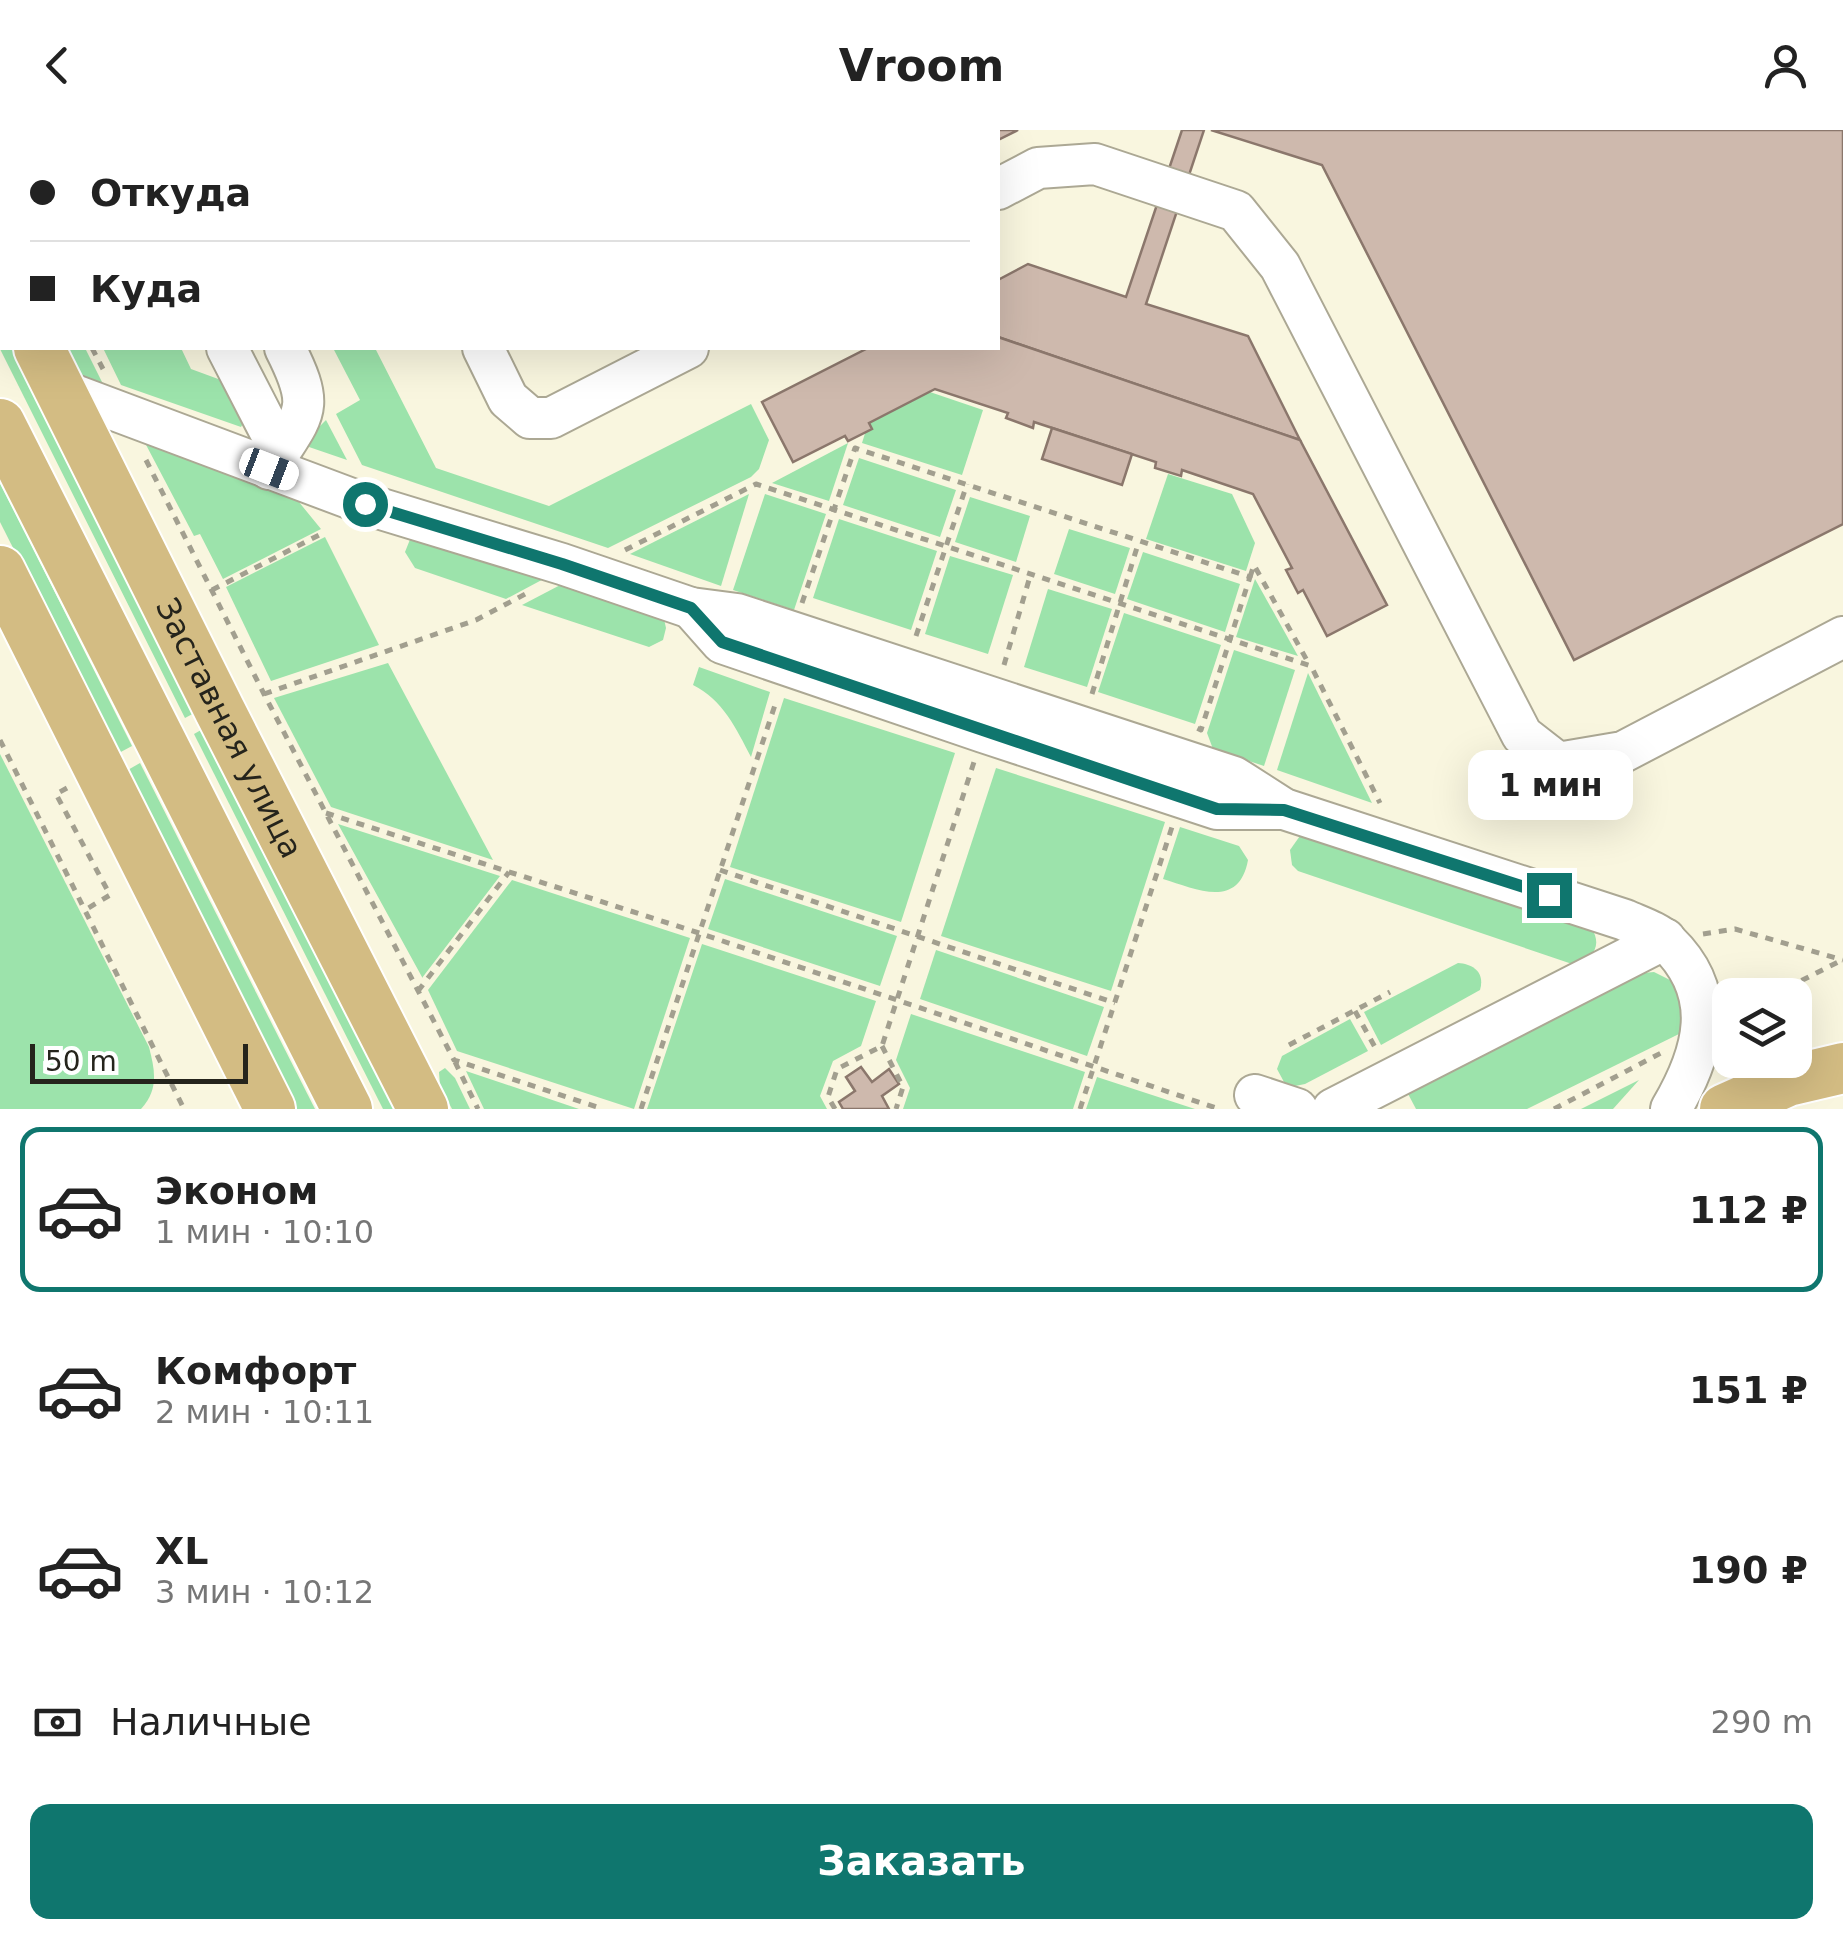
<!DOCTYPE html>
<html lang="ru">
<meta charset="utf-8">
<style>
body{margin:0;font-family:"DejaVu Sans",sans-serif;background:#f2f2f2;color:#222;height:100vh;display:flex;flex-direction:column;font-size:38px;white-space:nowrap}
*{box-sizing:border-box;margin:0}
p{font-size:32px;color:#767676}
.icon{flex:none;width:55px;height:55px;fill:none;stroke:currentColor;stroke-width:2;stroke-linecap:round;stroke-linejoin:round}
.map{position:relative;height:979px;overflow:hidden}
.side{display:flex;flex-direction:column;background:#fff;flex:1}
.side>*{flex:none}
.hud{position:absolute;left:0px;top:0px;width:1000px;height:220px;box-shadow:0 10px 40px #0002;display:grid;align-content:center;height:220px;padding:0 30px;background:#fff}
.buttons{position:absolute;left:1712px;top:848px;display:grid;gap:20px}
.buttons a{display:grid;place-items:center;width:100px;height:100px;border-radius:20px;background:#fff;box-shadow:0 10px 40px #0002;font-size:50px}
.scale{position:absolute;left:30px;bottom:25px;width:218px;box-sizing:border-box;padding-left:10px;border:5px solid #25241c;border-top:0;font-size:28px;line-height:35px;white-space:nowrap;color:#25241c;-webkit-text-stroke:8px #fff;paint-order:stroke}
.end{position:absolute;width:45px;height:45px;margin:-22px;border:12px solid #0f766e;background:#fff;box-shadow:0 0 0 5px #fff}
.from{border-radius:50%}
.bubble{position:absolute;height:70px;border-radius:20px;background:#fff;box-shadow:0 10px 40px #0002;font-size:32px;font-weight:800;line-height:70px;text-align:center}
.car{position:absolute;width:30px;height:60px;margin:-30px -15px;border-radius:12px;box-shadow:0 0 8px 2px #0007;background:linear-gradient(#fff 24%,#345 0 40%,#fff 0 76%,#345 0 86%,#fff 0)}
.hud b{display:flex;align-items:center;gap:35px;height:95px;font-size:38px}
.hud b+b{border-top:2px solid #e0e0e0}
.hud i{width:25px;height:25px;background:#222}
ul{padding:18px 0 0;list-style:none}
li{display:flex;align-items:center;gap:30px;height:165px;margin:0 20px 15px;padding:0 10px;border:5px solid transparent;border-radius:20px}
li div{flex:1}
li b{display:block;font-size:38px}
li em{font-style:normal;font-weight:800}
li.on{border-color:#0f766e}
li>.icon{width:90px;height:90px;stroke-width:1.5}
.pay{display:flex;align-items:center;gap:25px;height:110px;padding:0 30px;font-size:38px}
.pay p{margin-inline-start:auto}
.action{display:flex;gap:20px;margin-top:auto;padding:20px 30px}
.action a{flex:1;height:115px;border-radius:20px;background:#0f766e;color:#fff;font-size:40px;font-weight:800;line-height:115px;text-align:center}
header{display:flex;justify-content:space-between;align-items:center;height:130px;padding:0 30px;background:#fff;font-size:45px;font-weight:800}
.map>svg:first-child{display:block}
.green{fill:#9ce3ab}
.building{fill:#ceb9ad;stroke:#8b776c;stroke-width:2.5}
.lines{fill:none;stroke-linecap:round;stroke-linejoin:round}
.minor-casing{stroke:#aca894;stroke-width:44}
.major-casing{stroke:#fff;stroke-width:54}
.path{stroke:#a29f8f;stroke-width:5;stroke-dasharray:8 8;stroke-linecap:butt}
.minor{stroke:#fff;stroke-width:40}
.major{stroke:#d3bc83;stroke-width:50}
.route{stroke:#0f766e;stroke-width:12}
.labels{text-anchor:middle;stroke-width:8;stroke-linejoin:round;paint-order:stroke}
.street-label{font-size:32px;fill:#25241c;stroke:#fff}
</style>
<header><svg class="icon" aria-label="back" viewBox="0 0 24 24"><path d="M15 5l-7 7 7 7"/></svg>Vroom<svg class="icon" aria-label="person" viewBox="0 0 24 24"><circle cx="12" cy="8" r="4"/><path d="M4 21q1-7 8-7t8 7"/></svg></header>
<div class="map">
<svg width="1843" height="979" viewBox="0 0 1843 979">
<rect width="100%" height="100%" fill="#f9f6df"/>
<g class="green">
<polygon points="0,182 2,218 18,218 200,580 185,588 0,219"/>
<polygon points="68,218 85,218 109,266 89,260"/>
<polygon points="103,218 181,218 191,239 240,257 247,287 241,297 121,255"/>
<polygon points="333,218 375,218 436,338 549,376 751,274 769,310 759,339 751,347 608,418 362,335 336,284 360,270"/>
<polygon points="924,260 983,280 962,345 862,313 871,284"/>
<polygon points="326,290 347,330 309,317 312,304"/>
<polygon points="144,311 294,366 321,399 223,449 200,404 194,406"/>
<polygon points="848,313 829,371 772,353"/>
<polygon points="859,328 956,360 940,407 843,375"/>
<polygon points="1168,344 1232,364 1255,413 1246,441 1146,409"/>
<polygon points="0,353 132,616 117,624 0,392"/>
<polygon points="749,364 721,456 630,424"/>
<polygon points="765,364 826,384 794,480 733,460"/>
<polygon points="970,367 1030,386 1016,432 955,412"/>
<polygon points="839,389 937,421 911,500 813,468"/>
<polygon points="1069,399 1130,418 1115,464 1054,444"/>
<polygon points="325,407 379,515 271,551 226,457"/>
<polygon points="411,407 551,445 506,469 415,438 405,422"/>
<polygon points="1143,422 1240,454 1225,502 1127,469"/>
<polygon points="950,426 1013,445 988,524 925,504"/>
<polygon points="1255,449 1298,526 1236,507"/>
<polygon points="566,452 664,489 666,498 663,510 649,517 522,475"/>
<polygon points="1048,459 1112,479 1087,557 1024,537"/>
<polygon points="1124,483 1221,515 1195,594 1098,562"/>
<polygon points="1234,520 1295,540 1264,636 1213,619 1207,603"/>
<polygon points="388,533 493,730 331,677 274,568"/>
<path d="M 699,537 L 770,562 L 751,627 C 736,598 723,570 693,555 Z"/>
<polygon points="1308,543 1372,673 1277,640"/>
<polygon points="784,568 955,623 901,792 730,737"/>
<polygon points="208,596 402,979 383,979 194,604"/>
<path d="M 0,624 L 149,917 C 155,941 159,959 141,979 L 0,979 Z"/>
<polygon points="140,633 315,979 296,979 126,641"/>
<polygon points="996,638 1165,692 1111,861 941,806"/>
<polygon points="338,694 500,746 422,848 422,847"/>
<path d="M 1180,697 L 1239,716 L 1248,730 C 1239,780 1196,759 1163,749 Z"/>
<path d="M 1302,703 L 1591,797 C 1603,817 1593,826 1575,835 L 1298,741 L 1292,735 L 1290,720 Z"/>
<polygon points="725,749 897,806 880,856 708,799"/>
<polygon points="512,750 690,808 634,979 457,921 428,860"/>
<polygon points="702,814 876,871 861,916 833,931 820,966 827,979 647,979"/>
<polygon points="936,820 1104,877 1087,926 920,869"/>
<path d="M 1458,833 C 1474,834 1485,843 1480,860 L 1381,915 L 1364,882 Z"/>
<polygon points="1654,842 1676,853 1683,863 1683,902 1527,979 1416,979 1406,960 1643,843"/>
<polygon points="911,884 1085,942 1073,979 903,979 910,958 896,930"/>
<polygon points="1350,889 1368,921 1305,954 1295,956 1284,952 1277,939 1282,926"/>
<polygon points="445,938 455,948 470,979 452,979 440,956 439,942"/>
<polygon points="466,941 579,979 484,979"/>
<polygon points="1097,947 1195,979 1086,979"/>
<polygon points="1639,950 1613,979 1581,979"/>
</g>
<g class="building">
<polygon points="484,0 1018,0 998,10 998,2"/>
<polygon points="1182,0 1204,0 1146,174 1248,206 1300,310 998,207 998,150 1028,134 1126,167"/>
<polygon points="1211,0 1843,0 1843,394 1574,530 1322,35"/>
<polygon points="998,207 1300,310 1387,475 1327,506 1303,460 1298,463 1286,440 1292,438 1253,364 1182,340 1181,346 1155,338 1156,332 1034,292 1033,298 1006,288 1008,283 935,259 869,293 872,299 848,311 845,306 793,332 762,272 868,218 998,218"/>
<polygon points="1052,298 1132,324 1122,355 1042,329"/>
<polygon points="861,937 872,952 889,939 899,954 882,966 889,979 843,979 839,972 855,961 846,947"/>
</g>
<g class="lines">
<defs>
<g id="minor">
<polyline points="116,0 118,2"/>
<polyline points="176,0 177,2"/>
<polyline points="376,0 377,2"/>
<polyline points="998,59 1038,38 1095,34 1236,81 1280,136 1522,605 1558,633 1623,622 1843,507"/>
<polyline points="227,218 280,321"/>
<polyline points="483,218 508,269 530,288 551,288 688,218"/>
<path d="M 61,260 L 365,374 L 562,434 L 691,478 L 737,484 L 1234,647 L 1284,679 L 1625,790 C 1638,796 1657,802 1667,812 C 1721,864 1704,923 1671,979"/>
<path d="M 269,339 C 304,282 317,281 285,218"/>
<polyline points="691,478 722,513 983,602 1217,679 1284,679"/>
<polyline points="1255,965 1297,979"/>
<polyline points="1333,979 1665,809"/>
</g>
<g id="major">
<polyline points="0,138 2,143"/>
<path id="s1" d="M 39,218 L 220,581 L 423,979"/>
<polyline points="0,294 347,979"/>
<polyline points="0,441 270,979"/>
<polyline points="1725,979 1788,951 1843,938"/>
</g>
</defs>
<use href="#minor" class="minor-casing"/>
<use href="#major" class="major-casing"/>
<g class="path">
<polyline points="0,36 2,41"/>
<polyline points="92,218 103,239"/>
<polyline points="146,330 264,564 454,930 603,979"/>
<polyline points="625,420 756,354 1311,536 1380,673"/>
<polyline points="1250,447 1254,435 1309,534"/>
<polyline points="212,460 323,403"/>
<polyline points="802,473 855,318 1250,447 1201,600 1197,598"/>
<polyline points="916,506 967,354"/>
<polyline points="1004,535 1031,443"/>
<polyline points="264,564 476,490 531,461"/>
<polyline points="1092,564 1139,411"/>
<polyline points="0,610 184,979"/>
<polyline points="67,658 56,664 110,765 85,780"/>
<polyline points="326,683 699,803 1219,979"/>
<polyline points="720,740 1115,873"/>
<polyline points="1703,804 1735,799 1843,830"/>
<polyline points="418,861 509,742"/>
<polyline points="1773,865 1840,831"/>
<polyline points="1355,881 1376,919"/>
<polyline points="1289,915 1390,862"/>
<polyline points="882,916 903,957 896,979"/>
<polyline points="455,932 478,979"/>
<polyline points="641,979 777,569"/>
<polyline points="835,979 828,967 837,939 882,916 974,632"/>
<polyline points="1080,979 1172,697"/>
<polyline points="1554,979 1661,923"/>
</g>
<use href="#minor" class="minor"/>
<use href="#major" class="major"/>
</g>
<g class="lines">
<polyline class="route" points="365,374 562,434 691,478 722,512 1217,679 1284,680 1549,765"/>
</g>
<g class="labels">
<g class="street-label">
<text dy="11" stroke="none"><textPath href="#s1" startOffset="425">Заставная улица</textPath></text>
</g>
</g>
</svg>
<div class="buttons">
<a><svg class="icon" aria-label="layers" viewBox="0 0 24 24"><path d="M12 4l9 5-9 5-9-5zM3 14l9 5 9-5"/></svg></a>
</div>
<div class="scale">50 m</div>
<i class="end from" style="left:365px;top:374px"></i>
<i class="end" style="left:1549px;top:765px"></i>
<div class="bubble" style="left:1468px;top:620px;width:165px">1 мин</div>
<i class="car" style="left:269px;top:339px;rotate:111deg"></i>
<div class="hud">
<b><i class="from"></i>Откуда</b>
<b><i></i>Куда</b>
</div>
</div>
<section class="side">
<ul>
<li class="on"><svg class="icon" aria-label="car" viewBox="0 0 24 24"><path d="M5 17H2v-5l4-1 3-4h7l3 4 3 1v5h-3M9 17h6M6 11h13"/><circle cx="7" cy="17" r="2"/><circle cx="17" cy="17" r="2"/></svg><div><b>Эконом</b><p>1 мин · 10:10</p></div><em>112 ₽</em></li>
<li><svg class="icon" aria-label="car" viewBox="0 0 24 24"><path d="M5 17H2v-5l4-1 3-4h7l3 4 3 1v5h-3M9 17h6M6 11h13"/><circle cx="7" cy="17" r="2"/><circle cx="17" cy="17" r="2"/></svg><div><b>Комфорт</b><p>2 мин · 10:11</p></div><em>151 ₽</em></li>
<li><svg class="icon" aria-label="car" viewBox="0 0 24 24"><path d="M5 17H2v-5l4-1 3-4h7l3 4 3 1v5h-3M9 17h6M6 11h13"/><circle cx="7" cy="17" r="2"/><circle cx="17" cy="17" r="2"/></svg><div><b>XL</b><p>3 мин · 10:12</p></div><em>190 ₽</em></li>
</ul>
<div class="pay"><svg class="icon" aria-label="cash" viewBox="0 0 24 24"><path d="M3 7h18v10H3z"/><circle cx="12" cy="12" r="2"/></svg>Наличные<p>290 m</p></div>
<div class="action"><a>Заказать</a></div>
</section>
